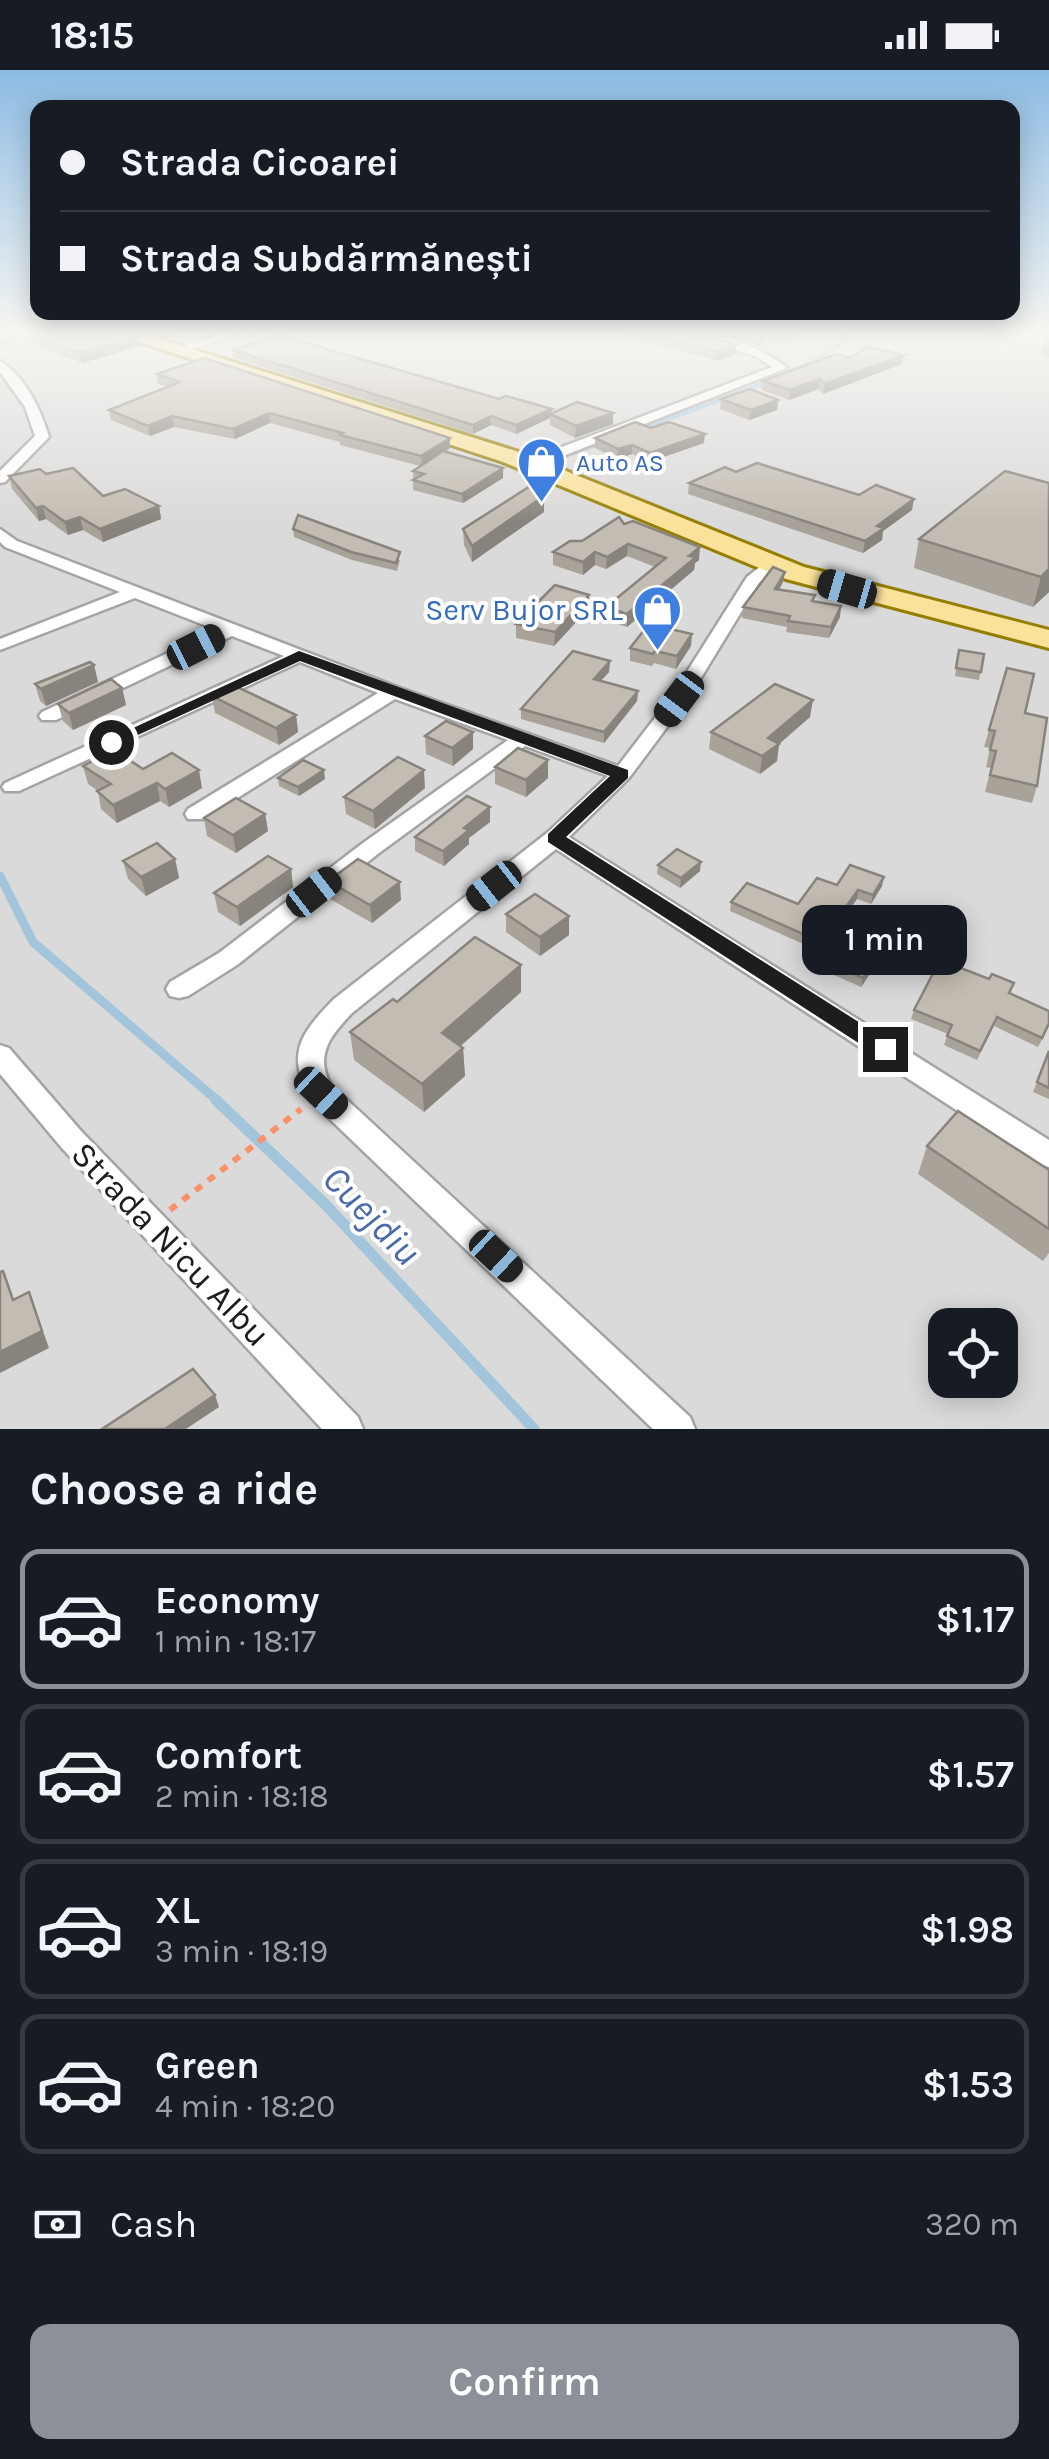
<!DOCTYPE html>
<meta charset="utf-8">
<style>
body{margin:0;font-family:Karla,sans-serif;background:#242831;color:#f1f3f6;height:100vh;display:flex;flex-direction:column;font-size:38px;white-space:nowrap}
*{box-sizing:border-box;margin:0}
p{font-size:32px;color:#9ea1a6}
.icon{flex:none;width:55px;height:55px;fill:none;stroke:currentColor;stroke-width:2;stroke-linecap:round;stroke-linejoin:round}
.map{position:relative;height:1359px;overflow:hidden}
.panel{display:flex;flex-direction:column;background:#171b24;flex:1}
.panel>*{flex:none}
.hud{position:absolute;left:30px;top:30px;width:990px;height:220px;border-radius:20px;box-shadow:0 5px 25px #0003;display:grid;align-content:center;height:220px;padding:0 30px;background:#171b24}
.tools{position:absolute;left:928px;top:1238px;display:grid;gap:20px}
.tools a{display:grid;place-items:center;width:90px;height:90px;border-radius:20px;background:#171b24;box-shadow:0 5px 25px #0003;font-size:50px}
.end{position:absolute;width:45px;height:45px;margin:-22px;border:12px solid #1d1d1d;background:#fff;box-shadow:0 0 0 5px #fff}
.from{border-radius:50%}
.bubble{position:absolute;height:70px;border-radius:20px;background:#171b24;box-shadow:0 5px 25px #0003;font-size:32px;font-weight:600;line-height:70px;text-align:center}
.car{position:absolute;width:30px;height:60px;margin:-30px -15px;border-radius:12px;box-shadow:0 0 8px 2px #0007;background:linear-gradient(#222 24%,#8ab4d8 0 40%,#222 0 76%,#8ab4d8 0 86%,#222 0)}
.hud b{display:flex;align-items:center;gap:35px;height:95px;font-size:38px}
.hud b+b{border-top:2px solid #363941}
.hud i{width:25px;height:25px;background:#f1f3f6}
ul{padding:0;list-style:none}
li{display:flex;align-items:center;gap:30px;height:140px;margin:0 20px 15px;padding:0 10px;border:5px solid #363941;border-radius:20px}
li div{flex:1}
li b{display:block;font-size:38px}
li em{font-style:normal;font-weight:600}
li.current{border-color:#8c9099}
li>.icon{width:90px;height:90px;stroke-width:1.5}
h2{padding:0 30px;font-size:45px;line-height:120px}
.pay{display:flex;align-items:center;gap:25px;height:110px;padding:0 30px;font-size:38px}
.pay p{margin-inline-start:auto}
.action{display:flex;gap:20px;margin-top:auto;padding:20px 30px}
.action a{flex:1;height:115px;border-radius:20px;background:#8c9099;color:#fff;font-size:40px;font-weight:600;line-height:115px;text-align:center}
.status{display:flex;justify-content:space-between;align-items:center;height:70px;padding:0 50px;background:#171b24;direction:ltr}
.status svg{height:28px;fill:currentColor}
.map>svg:first-child{display:block}
.residential{fill:#dbdada;fill-rule:evenodd}
.lines{fill:none;stroke-linecap:round;stroke-linejoin:round}
.stream-far2{stroke:#a3c5dc;stroke-width:5}
.stream-far1{stroke:#a3c5dc;stroke-width:9}
.stream{stroke:#a3c5dc;stroke-width:11}
.service-casing{stroke:#a4a4a4;stroke-width:9}
.minor-casing{stroke:#a4a4a4;stroke-width:5}
.primary-casing{stroke:#957e01;stroke-width:6}
.path{stroke:#f99169;stroke-width:6;stroke-dasharray:8 8;stroke-linecap:butt}
.service{stroke:#fff;stroke-width:6}
.minor{fill:#fff;fill-rule:evenodd}
.primary{fill:#fbe29b;fill-rule:evenodd}
.wall{fill:#a8a299}
.shaded-wall{fill:#88847d}
.building{fill:#c3bcb2;stroke:#88847d;stroke-width:2.5}
.route{fill:#1d1d1d}
.labels{text-anchor:middle;stroke-width:8;stroke-linejoin:round;paint-order:stroke}
.far-shop-label{font-size:25px;fill:#366cbe;stroke:#fff;text-anchor:start}
.shop-label{font-size:30px;fill:#366cbe;stroke:#fff;text-anchor:end}
.near-street-label{font-size:35px;fill:#1d1d1d;stroke:#fff}
.near-water-label{font-size:38px;font-style:italic;fill:#4a6aac;stroke:#fff}
</style>
<div class="status"><b>18:15</b><svg viewBox="0 0 49 12"><path d="M0 12V9h3v3zM5 12V6h3v6zM10 12V3h3v9zM15 12V0h3v12zM26 1h20v11H26zM47 4h2v5h-2z"/></svg></div>
<div class="map">
<svg width="1049" height="1359" viewBox="0 0 1049 1359">
<rect width="100%" height="100%" fill="#eeece3"/>
<path class="residential" d="M 0,262 L 1049,262 L 1049,1359 L 0,1359 ZM 945,1255 L 1000,1255 L 1000,1310 L 945,1310 Z"/>
<g class="lines">
<g class="stream-far2">
<polyline points="801,298 844,272 846,262"/>
<polyline points="638,360 770,311"/>
<polyline points="558,388 601,373"/>
</g>
<polyline class="stream-far1" points="0,806 33,872 219,1032"/>
<polyline class="stream" points="216,1030 325,1134 534,1359"/>
<defs>
<polyline id="service" points="178,281 235,262"/>
<g id="minor">
<path d="M 683,262 C 716,262 762,276 787,298 L 535,397 L 525,397 L 525,391 L 772,297 L 757,287 Z"/>
<path d="M 0,291 C 25,306 41,340 49,367 L 5,412 L 0,413 L 0,401 L 35,366 L 25,337 L 0,302 Z"/>
<path d="M 0,459 L 17,471 L 400,618 L 618,696 L 671,627 L 747,507 L 766,492 L 778,492 L 780,495 L 759,513 L 688,629 L 629,708 L 569,767 L 1049,1070 L 1049,1097 L 1039,1094 L 556,779 L 352,943 C 331,965 314,985 331,1015 L 690,1347 L 695,1359 L 653,1359 L 311,1031 C 286,984 299,965 334,929 L 547,763 L 608,706 L 525,676 L 379,783 L 237,895 L 188,926 L 179,928 L 170,926 L 166,919 L 170,912 L 219,883 L 363,773 L 508,670 L 395,629 L 204,749 L 188,749 L 185,744 L 188,739 L 378,623 L 300,592 L 19,721 L 5,721 L 2,717 L 5,713 L 284,586 L 232,566 L 56,650 L 42,650 L 39,646 L 42,642 L 217,560 L 135,528 L 0,580 L 0,569 L 120,522 L 5,477 L 0,472 Z"/>
<polygon points="0,975 9,978 81,1061 358,1347 363,1359 322,1359 61,1077 0,1004"/>
</g>
<polygon id="primary" points="110,262 138,262 519,382 804,497 1049,560 1049,578 786,509 503,392"/>
</defs>
<use href="#service" class="service-casing"/>
<use href="#minor" class="minor-casing"/>
<use href="#primary" class="primary-casing"/>
<polyline class="path" points="170,1140 301,1039"/>
<use href="#service" class="service"/>
<use href="#minor" class="minor"/>
<use href="#primary" class="primary"/>
</g>
<g class="wall">
<polygon points="0,262 125,262 140,276 82,293"/>
<polygon points="151,262 183,262 167,267"/>
<polygon points="617,262 699,262 736,284 718,291"/>
<polygon points="710,262 800,262 775,274 766,272 758,276 725,264"/>
<polygon points="1047,262 1049,262 1049,287 1041,285"/>
<polygon points="233,280 499,329 551,343 613,354 575,368 550,355 550,348 516,364 491,355 473,364 234,288"/>
<polygon points="904,285 902,294 823,324 819,319 789,330 762,320 763,311 850,288"/>
<polygon points="157,304 450,368 450,378 445,382 503,398 503,408 463,433 413,420 413,401 420,396 340,375 340,372 270,353 235,369 174,357 150,366 111,350 109,340 168,317 158,314"/>
<polygon points="721,329 778,330 777,340 749,350 720,339"/>
<polygon points="651,358 704,373 649,392 632,384 617,389 595,378 595,368"/>
<polygon points="1005,401 1049,522 1033,537 914,498 919,469"/>
<polygon points="736,402 859,425 912,440 883,461 882,470 863,483 688,424 689,413"/>
<polygon points="9,406 159,436 161,449 103,472 83,460 68,465 46,449 39,451 12,419"/>
<polygon points="544,442 472,492 464,475 463,459"/>
<polygon points="624,454 699,490 695,493 694,500 627,557 606,550 606,537 655,497 627,486 606,499 595,495 583,505 553,495 553,482"/>
<polygon points="293,459 400,490 397,501 352,490 294,467"/>
<polygon points="783,512 779,520 815,525 814,531 840,547 829,568 786,562 787,557 742,548 743,537"/>
<polygon points="589,538 554,576 516,568 516,554"/>
<polygon points="691,576 676,599 654,593 652,596 630,591 630,578"/>
<polygon points="959,580 984,584 979,610 955,606"/>
<polygon points="610,591 609,602 601,611 638,621 637,631 604,673 521,649 521,639"/>
<polygon points="94,595 98,612 46,636 40,631 35,614"/>
<polygon points="122,618 126,635 73,660 63,651 58,634"/>
<polygon points="212,626 296,645 298,662 279,675 215,643"/>
<polygon points="1025,643 1037,716 1032,733 985,722 991,698 986,697 990,678 984,677 989,660"/>
<polygon points="810,647 779,674 777,691 760,704 709,679 711,662"/>
<polygon points="473,662 473,679 453,696 426,684 425,666"/>
<polygon points="83,696 202,718 169,737 160,731 117,753 101,739 98,721 88,714"/>
<polygon points="495,697 548,708 526,727 495,714"/>
<polygon points="278,708 325,709 299,726 279,716"/>
<polygon points="425,718 375,759 346,744 344,727"/>
<polygon points="265,744 268,761 236,783 207,766 204,748"/>
<polygon points="490,752 469,768 469,774 444,796 415,781 415,767"/>
<polygon points="175,789 179,808 146,826 128,809 123,791"/>
<polygon points="658,795 700,801 680,818 657,804"/>
<polygon points="291,799 293,817 240,856 218,842 214,823"/>
<polygon points="328,811 401,830 372,853 330,829"/>
<polygon points="837,815 882,816 871,834 857,829 819,881 730,841 731,832 798,834"/>
<polygon points="506,844 569,865 540,886 506,862"/>
<polygon points="879,884 877,893 861,917 834,905 836,896"/>
<polygon points="521,922 460,976 463,978 465,1006 424,1042 354,990 350,962 397,932"/>
<polygon points="1010,924 1049,941 1049,956 1038,977 994,956 977,990 944,975 948,964 911,949 914,940"/>
<polygon points="1049,981 1049,1029 1033,1022"/>
<polygon points="927,1076 1049,1100 1049,1183 1043,1191 918,1104"/>
</g>
<g class="shaded-wall">
<polygon points="10,262 19,262 21,269 0,275 0,265"/>
<polygon points="166,262 183,262 167,267"/>
<polygon points="782,262 800,262 775,274 776,265"/>
<polygon points="767,263 766,272 758,276 759,267"/>
<polygon points="139,267 140,276 82,293 80,283"/>
<polygon points="736,275 736,284 718,291 719,282"/>
<polygon points="904,285 902,294 823,324 825,314"/>
<polygon points="820,309 819,319 789,330 790,320"/>
<polygon points="778,330 777,340 749,350 751,340"/>
<polygon points="552,339 550,348 516,364 516,355"/>
<polygon points="269,343 270,353 235,369 233,359"/>
<polygon points="613,343 613,354 575,368 576,356"/>
<polygon points="172,346 174,357 150,366 148,356"/>
<polygon points="491,346 491,355 473,364 473,355"/>
<polygon points="705,364 704,373 649,392 650,383"/>
<polygon points="450,368 450,378 422,396 421,386"/>
<polygon points="632,375 632,384 617,389 618,379"/>
<polygon points="503,398 503,408 463,433 462,424"/>
<polygon points="544,426 544,442 472,492 472,476"/>
<polygon points="914,429 912,440 883,461 882,470 863,483 865,471 877,456"/>
<polygon points="43,436 46,449 39,451 36,438"/>
<polygon points="159,436 161,449 103,472 100,459"/>
<polygon points="80,447 83,460 68,465 65,452"/>
<polygon points="628,474 627,486 606,499 607,487"/>
<polygon points="700,477 699,490 695,493 694,500 627,557 627,544"/>
<polygon points="595,482 595,495 583,505 583,492"/>
<polygon points="1049,499 1049,522 1033,537 1041,507"/>
<polygon points="785,502 783,512 773,530 775,519"/>
<polygon points="589,525 589,538 554,576 555,562"/>
<polygon points="841,536 840,547 829,568 831,557"/>
<polygon points="692,564 691,576 676,599 677,586"/>
<polygon points="610,591 609,602 593,619 594,609"/>
<polygon points="94,595 98,612 46,636 41,619"/>
<polygon points="122,618 126,635 73,660 69,643"/>
<polygon points="638,621 637,631 604,673 604,662"/>
<polygon points="813,630 810,647 779,674 777,691 760,704 762,686 768,668"/>
<polygon points="296,645 298,662 279,675 276,658"/>
<polygon points="473,662 473,679 453,696 452,678"/>
<polygon points="548,690 548,708 526,727 526,710"/>
<polygon points="199,700 202,718 169,737 165,719"/>
<polygon points="324,700 325,709 299,726 298,717"/>
<polygon points="424,700 425,718 375,759 373,741"/>
<polygon points="157,713 160,731 117,753 113,735"/>
<polygon points="490,737 490,752 469,768 469,774 444,796 443,781 464,758"/>
<polygon points="265,744 268,761 236,783 233,765"/>
<polygon points="175,789 179,808 146,826 141,807"/>
<polygon points="701,792 700,801 680,818 681,808"/>
<polygon points="291,799 293,817 240,856 237,837"/>
<polygon points="884,807 882,816 871,834 873,825"/>
<polygon points="400,812 401,830 372,853 370,835"/>
<polygon points="858,820 857,829 819,881 821,872"/>
<polygon points="569,846 569,865 540,886 540,867"/>
<polygon points="879,884 877,893 861,917 863,908"/>
<polygon points="521,895 521,922 444,991 442,963"/>
<polygon points="463,978 465,1006 424,1042 422,1014"/>
<polygon points="29,1222 49,1278 0,1303 0,1282"/>
<polygon points="215,1325 219,1337 186,1359 165,1359"/>
</g>
<g class="building">
<polygon points="25,262 125,262 139,267 80,283"/>
<polygon points="648,262 699,262 736,275 719,282"/>
<polygon points="746,262 782,262 776,265 767,263 759,267"/>
<polygon points="278,265 499,329 506,326 552,339 516,355 491,346 473,355 233,280"/>
<polygon points="867,277 904,285 825,314 820,309 790,320 763,311 836,284 850,288"/>
<polygon points="204,288 450,368 421,386 340,365 343,363 269,343 233,359 172,346 148,356 109,340 180,312 157,304"/>
<polygon points="750,319 778,330 751,340 721,329"/>
<polygon points="577,332 613,343 576,356 550,344"/>
<polygon points="635,352 651,358 669,352 705,364 650,383 632,375 618,379 595,368"/>
<polygon points="443,381 503,398 462,424 413,410 424,404 413,401"/>
<polygon points="757,393 859,425 876,415 914,429 877,456 884,458 865,471 689,413 725,397 736,402"/>
<polygon points="73,398 103,426 125,419 159,436 100,459 80,447 65,452 43,436 36,438 9,406 40,399 46,404"/>
<polygon points="1005,401 1049,413 1049,499 1041,507 919,469"/>
<polygon points="535,413 544,426 472,476 463,459"/>
<polygon points="298,445 400,482 396,493 351,482 293,459"/>
<polygon points="619,447 624,454 633,451 700,477 689,486 696,487 627,544 606,537 666,488 628,474 607,487 595,482 583,492 553,482 570,471 582,471"/>
<polygon points="773,497 785,502 775,519 815,525 812,531 841,536 831,557 788,551 790,546 743,537"/>
<polygon points="555,515 589,525 555,562 516,554"/>
<polygon points="649,554 692,564 677,586 655,581 653,584 630,578"/>
<polygon points="959,580 984,584 981,602 956,598"/>
<polygon points="573,581 610,591 594,609 638,621 604,662 521,639"/>
<polygon points="90,592 94,595 41,619 35,614"/>
<polygon points="1007,598 1034,604 1025,643 1047,648 1037,716 990,705 996,681 990,680 995,661 989,660"/>
<polygon points="111,609 122,618 69,643 58,634"/>
<polygon points="775,614 813,630 768,668 779,674 762,686 711,662"/>
<polygon points="233,615 296,645 276,658 212,626"/>
<polygon points="446,651 473,662 452,678 425,666"/>
<polygon points="518,678 548,690 526,710 495,697"/>
<polygon points="114,680 143,699 172,683 199,700 165,719 157,713 113,735 97,721 111,714 83,696"/>
<polygon points="398,687 424,700 373,741 344,727"/>
<polygon points="303,690 324,700 298,717 278,708"/>
<polygon points="467,726 490,737 464,758 469,760 443,781 415,767"/>
<polygon points="236,728 265,744 233,765 204,748"/>
<polygon points="157,773 175,789 141,807 123,791"/>
<polygon points="677,779 701,792 681,808 658,795"/>
<polygon points="268,786 291,799 237,837 214,823"/>
<polygon points="358,789 400,812 370,835 328,811"/>
<polygon points="850,795 884,807 873,825 858,820 821,872 731,832 747,813 798,834 817,808 837,815"/>
<polygon points="535,824 569,846 540,867 506,844"/>
<polygon points="475,867 521,895 442,963 463,978 422,1014 350,962 393,929 397,932"/>
<polygon points="851,873 879,884 863,908 836,896"/>
<polygon points="940,890 989,909 992,904 1014,913 1009,923 1049,941 1049,953 1042,968 997,947 980,981 947,966 952,955 914,940"/>
<polygon points="1049,981 1049,1018 1037,1012"/>
<polygon points="958,1041 1049,1100 1049,1159 927,1076"/>
<polygon points="3,1201 13,1230 29,1222 42,1261 0,1282 0,1202"/>
<polygon points="193,1299 215,1325 165,1359 102,1359"/>
</g>
<linearGradient id="sky" x2="0" y2="1"><stop stop-color="#8cbbe3"/><stop offset="0.58" stop-color="#f7f6f2"/><stop offset="1" stop-color="#f7f6f2" stop-opacity="0"/></linearGradient>
<rect width="1049" height="453" fill="url(#sky)"/>
<polygon class="route" points="299,581 628,700 628,708 566,767 892,973 895,979 892,985 877,985 548,772 548,764 610,706 300,591 116,675 103,672"/>
<defs>
<symbol id="shop-pin" viewBox="-11 -11 22 30"><path d="M0 17L-7.5 6A9.5 9.5 0 1 1 7.5 6Z" fill="#3f7fe0" stroke="#fff"/><path d="M-5-2.5h2.3a2.7 3.5 0 0 1 5.4 0H5L5.5 6h-11ZM-1.5-2.5h3a1.5 2.3 0 0 0-3 0Z" fill="#fff"/></symbol>
</defs>
<g fill-rule="evenodd">
<use href="#shop-pin" x="514" y="364" width="55" height="75"/>
<use href="#shop-pin" x="630" y="512" width="55" height="75"/>
</g>
<g class="labels">
<g class="far-shop-label">
<text x="576" y="401">Auto AS</text>
</g>
<g class="shop-label">
<text x="623" y="550">Serv Bujor SRL</text>
</g>
<g class="near-street-label">
<text transform="translate(171 1174) rotate(46)" y="12">Strada Nicu Albu</text>
</g>
<g class="near-water-label">
<text transform="translate(372 1145) rotate(46)" y="13">Cuejdiu</text>
</g>
</g>
</svg>
<div class="tools">
<a><svg class="icon" aria-label="locate" viewBox="0 0 24 24"><circle cx="12" cy="12" r="6"/><path d="M12 2v4M12 18v4M2 12h4M18 12h4"/></svg></a>
</div>
<i class="end from" style="left:111px;top:672px"></i>
<i class="end" style="left:885px;top:979px"></i>
<div class="bubble" style="left:802px;top:835px;width:165px">1 min</div>
<i class="car" style="left:847px;top:519px;rotate:286deg"></i>
<i class="car" style="left:196px;top:577px;rotate:63deg"></i>
<i class="car" style="left:679px;top:629px;rotate:217deg"></i>
<i class="car" style="left:494px;top:816px;rotate:232deg"></i>
<i class="car" style="left:314px;top:822px;rotate:52deg"></i>
<i class="car" style="left:321px;top:1023px;rotate:133deg"></i>
<i class="car" style="left:496px;top:1186px;rotate:133deg"></i>
<div class="hud">
<b><i class="from"></i>Strada Cicoarei</b>
<b><i></i>Strada Subdărmănești</b>
</div>
</div>
<section class="panel">
<h2>Choose a ride</h2>
<ul>
<li class="current"><svg class="icon" aria-label="car" viewBox="0 0 24 24"><path d="M5 17H2v-5l4-1 3-4h7l3 4 3 1v5h-3M9 17h6M6 11h13"/><circle cx="7" cy="17" r="2"/><circle cx="17" cy="17" r="2"/></svg><div><b>Economy</b><p>1 min · 18:17</p></div><em>$1.17</em></li>
<li><svg class="icon" aria-label="car" viewBox="0 0 24 24"><path d="M5 17H2v-5l4-1 3-4h7l3 4 3 1v5h-3M9 17h6M6 11h13"/><circle cx="7" cy="17" r="2"/><circle cx="17" cy="17" r="2"/></svg><div><b>Comfort</b><p>2 min · 18:18</p></div><em>$1.57</em></li>
<li><svg class="icon" aria-label="car" viewBox="0 0 24 24"><path d="M5 17H2v-5l4-1 3-4h7l3 4 3 1v5h-3M9 17h6M6 11h13"/><circle cx="7" cy="17" r="2"/><circle cx="17" cy="17" r="2"/></svg><div><b>XL</b><p>3 min · 18:19</p></div><em>$1.98</em></li>
<li><svg class="icon" aria-label="car" viewBox="0 0 24 24"><path d="M5 17H2v-5l4-1 3-4h7l3 4 3 1v5h-3M9 17h6M6 11h13"/><circle cx="7" cy="17" r="2"/><circle cx="17" cy="17" r="2"/></svg><div><b>Green</b><p>4 min · 18:20</p></div><em>$1.53</em></li>
</ul>
<div class="pay"><svg class="icon" aria-label="cash" viewBox="0 0 24 24"><path d="M3 7h18v10H3z"/><circle cx="12" cy="12" r="2"/></svg>Cash<p>320 m</p></div>
<div class="action"><a>Confirm</a></div>
</section>
